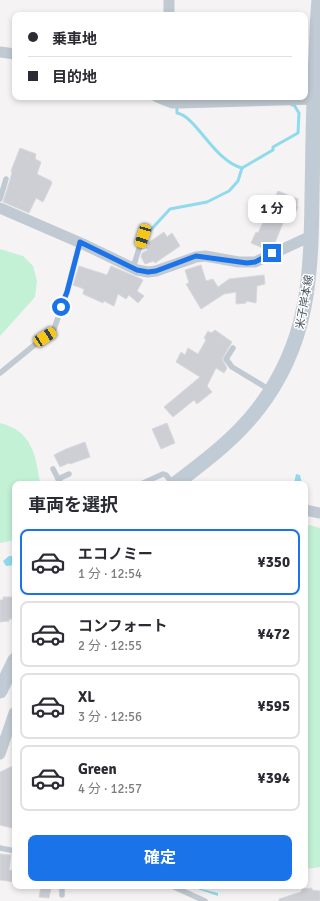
<!DOCTYPE html>
<html lang="ja">
<meta charset="utf-8">
<style>
body{margin:0;font-family:Signika,"Noto Sans JP",sans-serif;background:#f2f2f3;color:#2b2b33;height:100vh;display:flex;flex-direction:column;font-size:15px;white-space:nowrap}
*{box-sizing:border-box;margin:0}
p{font-size:13px;color:#7c7c81}
.icon{flex:none;width:22px;height:22px;fill:none;stroke:currentColor;stroke-width:2;stroke-linecap:round;stroke-linejoin:round}
.map{position:relative;flex:1;overflow:hidden}
.sheet{position:absolute;left:12px;top:481px;width:296px;height:408px;display:flex;flex-direction:column;background:#fff;border-radius:8px;box-shadow:0 2px 6px #0003}
.sheet>*{flex:none}
.top-card{position:absolute;left:12px;top:12px;width:296px;height:88px;border-radius:8px;box-shadow:0 2px 6px #0003;display:grid;align-content:center;height:88px;padding:0 16px;background:#fff}
.end{position:absolute;width:18px;height:18px;margin:-9px;border:5px solid #1a73e8;background:#fff;box-shadow:0 0 0 2px #fff}
.from{border-radius:50%}
.bubble{position:absolute;height:28px;border-radius:8px;background:#fff;box-shadow:0 2px 6px #0003;font-size:13px;font-weight:700;line-height:28px;text-align:center}
.car{position:absolute;width:12px;height:24px;margin:-12px -6px;border-radius:5px;box-shadow:0 0 3px 1px #0007;background:linear-gradient(#f5c518 24%,#345 0 40%,#f5c518 0 76%,#345 0 86%,#f5c518 0)}
.top-card b{display:flex;align-items:center;gap:14px;height:38px;font-size:15px}
.top-card b+b{border-top:1px solid #e1e1e2}
.top-card i{width:10px;height:10px;background:#2b2b33}
ul{padding:0;list-style:none}
li{display:flex;align-items:center;gap:12px;height:66px;margin:0 8px 6px;padding:0 8px;border:2px solid #e1e1e2;border-radius:8px}
li div{flex:1}
li b{display:block;font-size:15px}
li em{font-style:normal;font-weight:700}
li.on{border-color:#1a73e8}
li>.icon{width:36px;height:36px;stroke-width:1.5}
h2{padding:0 16px;font-size:18px;line-height:48px}
.cta{display:flex;gap:8px;margin-top:auto;padding:8px 16px}
.cta a{flex:1;height:46px;border-radius:8px;background:#1a73e8;color:#fff;font-size:16px;font-weight:700;line-height:46px;text-align:center}
.map>svg:first-child{display:block}
.green{fill:#c3f1d5}
.water{fill:#90daee}
.lines{fill:none;stroke-linecap:round;stroke-linejoin:round}
.stream{stroke:#90daee;stroke-width:3}
.building{fill:#cdcfd5;stroke:#d7d9de}
.service{stroke:#c1cad2;stroke-width:5.5}
.minor{stroke:#c1cad2;stroke-width:11}
.secondary{stroke:#c1cbd6;stroke-width:15}
.route{stroke:#1a73e8;stroke-width:5}
.labels{text-anchor:middle;stroke-width:3;stroke-linejoin:round;paint-order:stroke}
.street-label{font-size:11px;fill:#4a5661;stroke:#fff}
</style>
<div class="map">
<svg width="320" height="901" viewBox="0 0 320 901">
<rect width="100%" height="100%" fill="#f5f3f3"/>
<g class="green">
<polygon points="0,249 23,256 33,266 37,281 35,297 0,336"/>
<path d="M 0,423 C 32,431 36,455 40,484 L 15,484 L 15,540 L 0,543 Z"/>
<polygon points="305,524 320,528 320,867 305,869"/>
</g>
<g class="water">
<polygon points="296,474 300,475 302,484 294,484"/>
<polygon points="9,556 15,556 15,565 6,566 3,561"/>
<polygon points="189,886 218,893 218,896"/>
</g>
<g class="lines">
<g class="stream">
<path d="M 177,108 L 177,113 C 196,116 214,161 242,168 L 273,150 L 273,147 L 298,133 L 299,113 L 294,105 L 292,105"/>
<polyline points="147,234 170,209 207,202 229,191 238,181 242,168"/>
</g>
</g>
<g class="building">
<polygon points="20,148 36,154 35,159 41,162 37,174 51,181 52,183 43,202 36,198 29,213 3,202 10,180 12,172 11,171"/>
<polygon points="278,191 298,199 297,206 298,207 294,216 287,213 274,245 265,249 251,243 256,232 258,233"/>
<polygon points="164,232 167,237 172,233 180,246 155,263 154,261 145,264 141,257 142,253 148,250 146,248 149,246 148,243"/>
<polygon points="201,265 206,281 213,279 218,287 229,279 264,275 265,284 257,286 256,303 246,301 246,303 236,304 236,292 224,294 201,309 186,284 189,283 185,270"/>
<polygon points="79,266 107,275 111,266 139,278 143,280 137,291 144,296 138,303 129,295 126,299 118,294 114,306 104,301 103,303 83,294 84,289 73,285"/>
<polygon points="215,330 232,342 222,359 227,368 224,373 216,368 207,386 212,392 197,404 194,400 173,417 164,407 200,377 176,362 181,352 185,355 188,348 198,354 206,340 204,338 208,331 211,333"/>
<polygon points="167,423 175,443 161,449 152,429"/>
<polygon points="85,442 90,457 70,464 69,463 60,467 54,455 66,449"/>
<polygon points="3,597 13,597 14,619 9,619 9,621 0,622 0,600 3,600"/>
<polygon points="15,765 15,817 12,828 0,825 0,772"/>
<polygon points="0,854 11,855 9,870 15,871 15,882 0,880"/>
<polygon points="41,887 51,888 49,898 39,897"/>
<polygon points="312,888 312,890 320,891 320,901 279,901 279,899 301,892 302,889"/>
</g>
<g class="lines">
<g class="service">
<polyline points="0,199 6,179"/>
<polyline points="133,268 143,236"/>
<polyline points="233,348 226,359 232,367 270,390"/>
<polyline points="0,373 54,329 67,292 80,242"/>
<polyline points="53,469 61,484"/>
<polyline points="58,479 69,474"/>
<polyline points="114,484 123,484"/>
<polyline points="141,484 163,474 166,475 173,484"/>
<polyline points="0,848 15,851"/>
<polyline points="172,886 205,901"/>
<polyline points="62,895 62,886"/>
</g>
<g class="minor">
<polyline points="169,0 169,15"/>
<polyline points="0,52 15,54"/>
<polyline points="157,97 172,103 180,103 314,99 320,100"/>
<polyline points="0,208 83,244 137,270 148,272 156,271 196,257 205,256 239,262 255,262 311,236"/>
<polyline points="305,510 320,513"/>
<polyline points="0,754 14,713"/>
</g>
<g class="secondary">
<path d="M 175,484 C 205,461 235,439 258,409 C 309,343 311,277 312,197 C 313,150 313,104 316,57 C 317,38 317,19 319,0"/>
<polyline points="0,691 15,660"/>
</g>
</g>
<g class="lines">
<polyline class="route" points="61,307 67,292 80,242 137,270 148,272 156,271 196,256 247,263 255,262 272,253"/>
</g>
<g class="labels">
<g class="street-label">
<text transform="translate(304 302) rotate(-80)" y="4">米子岸本線</text>
</g>
</g>
</svg>
<i class="end from" style="left:61px;top:307px"></i>
<i class="end" style="left:272px;top:253px"></i>
<div class="bubble" style="left:248px;top:195px;width:48px">1 分</div>
<i class="car" style="left:143px;top:236px;rotate:197deg"></i>
<i class="car" style="left:45px;top:337px;rotate:57deg"></i>
<div class="top-card">
<b><i class="from"></i>乗車地</b>
<b><i></i>目的地</b>
</div>
<section class="sheet">
<h2>車両を選択</h2>
<ul>
<li class="on"><svg class="icon" aria-label="car" viewBox="0 0 24 24"><path d="M5 17H2v-5l4-1 3-4h7l3 4 3 1v5h-3M9 17h6M6 11h13"/><circle cx="7" cy="17" r="2"/><circle cx="17" cy="17" r="2"/></svg><div><b>エコノミー</b><p>1 分 · 12:54</p></div><em>¥350</em></li>
<li><svg class="icon" aria-label="car" viewBox="0 0 24 24"><path d="M5 17H2v-5l4-1 3-4h7l3 4 3 1v5h-3M9 17h6M6 11h13"/><circle cx="7" cy="17" r="2"/><circle cx="17" cy="17" r="2"/></svg><div><b>コンフォート</b><p>2 分 · 12:55</p></div><em>¥472</em></li>
<li><svg class="icon" aria-label="car" viewBox="0 0 24 24"><path d="M5 17H2v-5l4-1 3-4h7l3 4 3 1v5h-3M9 17h6M6 11h13"/><circle cx="7" cy="17" r="2"/><circle cx="17" cy="17" r="2"/></svg><div><b>XL</b><p>3 分 · 12:56</p></div><em>¥595</em></li>
<li><svg class="icon" aria-label="car" viewBox="0 0 24 24"><path d="M5 17H2v-5l4-1 3-4h7l3 4 3 1v5h-3M9 17h6M6 11h13"/><circle cx="7" cy="17" r="2"/><circle cx="17" cy="17" r="2"/></svg><div><b>Green</b><p>4 分 · 12:57</p></div><em>¥394</em></li>
</ul>
<div class="cta"><a>確定</a></div>
</section>
</div>
